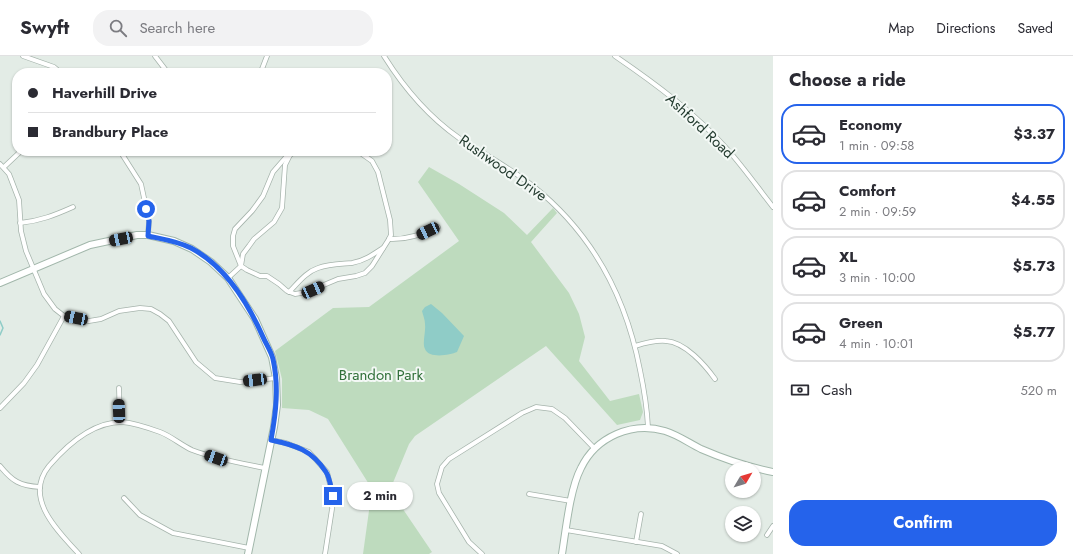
<!DOCTYPE html>
<meta charset="utf-8">
<style>
body{margin:0;font-family:Jost,sans-serif;background:#f2f2f3;color:#2b2b33;height:100vh;display:flex;flex-direction:column;font-size:15px;white-space:nowrap}
*{box-sizing:border-box;margin:0}
p{font-size:13px;color:#7c7c81}
.icon{flex:none;width:22px;height:22px;fill:none;stroke:currentColor;stroke-width:2;stroke-linecap:round;stroke-linejoin:round}
.map{position:relative;flex:1;overflow:hidden}
.sheet{display:flex;flex-direction:column;background:#fff;width:300px}
.sheet>*{flex:none}
.guide{position:absolute;left:12px;top:12px;width:380px;height:88px;border-radius:16px;box-shadow:0 1px 3px #0004;display:grid;align-content:center;height:88px;padding:0 16px;background:#fff}
.needle{width:26px;rotate:52deg}
.fabs{position:absolute;left:725px;top:406px;display:grid;gap:8px}
.fabs a{display:grid;place-items:center;width:36px;height:36px;border-radius:50%;background:#fff;box-shadow:0 1px 3px #0004;font-size:20px}
.end{position:absolute;width:18px;height:18px;margin:-9px;border:5px solid #2563eb;background:#fff;box-shadow:0 0 0 2px #fff}
.from{border-radius:50%}
.bubble{position:absolute;height:28px;border-radius:14px;background:#fff;box-shadow:0 1px 3px #0004;font-size:13px;font-weight:700;line-height:28px;text-align:center}
.car{position:absolute;width:12px;height:24px;margin:-12px -6px;border-radius:5px;box-shadow:0 0 3px 1px #0007;background:linear-gradient(#222 24%,#8ab4d8 0 40%,#222 0 76%,#8ab4d8 0 86%,#222 0)}
.guide b{display:flex;align-items:center;gap:14px;height:38px;font-size:15px}
.guide b+b{border-top:1px solid #e1e1e2}
.guide i{width:10px;height:10px;background:#2b2b33}
ul{padding:0;list-style:none}
li{display:flex;align-items:center;gap:12px;height:60px;margin:0 8px 6px;padding:0 8px;border:2px solid #e1e1e2;border-radius:16px}
li div{flex:1}
li b{display:block;font-size:15px}
li em{font-style:normal;font-weight:700}
li.active{border-color:#2563eb}
li>.icon{width:36px;height:36px;stroke-width:1.5}
h2{padding:0 16px;font-size:18px;line-height:48px}
.pay{display:flex;align-items:center;gap:10px;height:44px;padding:0 16px;font-size:15px}
.pay p{margin-inline-start:auto}
.action{display:flex;gap:8px;margin-top:auto;padding:8px 16px}
.action a{flex:1;height:46px;border-radius:16px;background:#2563eb;color:#fff;font-size:16px;font-weight:700;line-height:46px;text-align:center}
header{display:flex;align-items:center;gap:24px;box-sizing:border-box;height:56px;padding:0 20px;background:#fff;border-bottom:1px solid #e1e1e2}
header strong{font-size:19px}
nav{display:flex;gap:22px;margin-inline-start:auto;font-size:14px}
.search{width:280px;height:36px;background:#f2f2f3;display:flex;align-items:center;gap:10px;box-sizing:border-box;padding:0 14px;border-radius:16px;color:#7c7c81;font-size:15px}
main{display:flex;flex:1;min-height:0}
.map>svg:first-child{display:block}
.green{fill:#bedbbe}
.water{fill:#8fccc7}
.lines{fill:none;stroke-linecap:round;stroke-linejoin:round}
.stream{stroke:#8fccc7;stroke-width:1.5}
.street-casing{stroke:#a6b4ac;stroke-width:5.5}
.secondary-casing{stroke:#a2b7ab;stroke-width:8}
.street{stroke:#fff;stroke-width:4}
.secondary{stroke:#fff;stroke-width:6}
.route{stroke:#2563eb;stroke-width:5}
.labels{text-anchor:middle;stroke-width:4;stroke-linejoin:round;paint-order:stroke}
.street-label{font-size:15px;fill:#243c30;stroke:#f3f8f5}
.park-label{font-size:15px;fill:#31703a;stroke:#f3f8f5}
</style>
<header>
<strong>Swyft</strong>
<div class="search"><svg class="icon" aria-label="search" viewBox="0 0 24 24"><circle cx="10" cy="10" r="6"/><path d="M15 15l6 6"/></svg>Search here</div>
<nav><a>Map</a><a>Directions</a><a>Saved</a></nav>
</header>
<main>
<div class="map">
<svg width="773" height="498" viewBox="0 0 773 498">
<rect width="100%" height="100%" fill="#e3ece6"/>
<polygon class="green" points="429,111 459,128 504,157 527,179 553,152 557,157 531,186 569,237 579,258 585,281 579,305 610,345 639,338 643,356 640,364 617,369 546,290 415,380 409,388 390,434 432,496 429,498 363,498 372,433 328,363 309,354 282,352 282,323 275,295 333,252 369,251 459,185 418,126"/>
<path class="water" d="M 431,248 L 442,257 L 464,280 L 457,296 C 450,299 429,303 425,293 C 422,288 426,275 425,268 C 425,264 423,259 422,255 L 425,251 Z"/>
<g class="lines">
<polyline class="stream" points="0,265 3,272 0,279"/>
<defs>
<g id="street">
<polyline points="23,0 54,11 61,17"/>
<polyline points="155,0 168,17"/>
<path d="M 384,0 C 404,32 429,61 459,82 C 484,98 510,112 533,130 C 592,177 626,241 640,314 C 644,333 647,351 648,371"/>
<path d="M 615,0 C 656,28 695,57 728,94 C 744,112 758,132 773,151"/>
<polyline points="259,17 262,13 267,0"/>
<polyline points="120,95 141,128 149,165 148,179"/>
<polyline points="290,99 286,101 273,116 263,140 252,155 235,173 233,180 233,190 241,210 247,214 260,220 267,220 279,228 287,235 295,238 307,236 338,223 356,220 365,217 372,210 389,183 391,179 390,164 378,116 372,105 362,98 353,95"/>
<polyline points="0,108 9,118 19,144 21,175 26,195 44,238 55,253 64,260 89,265 101,263 119,255 140,252 151,253 160,258 169,265 196,306 215,322 240,326 276,322"/>
<polyline points="4,111 21,95"/>
<path d="M 20,167 C 40,165 55,159 73,151"/>
<path d="M 389,183 C 407,184 422,178 438,171"/>
<polyline points="228,222 241,210 243,198 249,190 254,183 274,166 282,152 285,109 290,99 296,95"/>
<path d="M 289,236 C 298,227 306,216 318,212 C 329,208 341,208 352,207 C 364,205 374,198 383,192"/>
<path d="M 635,290 C 645,287 656,284 666,285 C 685,286 705,309 715,323"/>
<polyline points="119,332 120,366"/>
<polyline points="0,352 24,327 37,309 64,260"/>
<polyline points="271,384 286,387 309,396 327,416 333,440 332,453 325,498"/>
<path d="M 0,410 C 12,425 20,430 40,431"/>
<polyline points="529,438 571,445"/>
<polyline points="124,442 140,459 173,477 249,492"/>
<polyline points="566,474 662,490 677,498"/>
<polyline points="767,479 773,470"/>
<polyline points="636,486 641,458"/>
<path d="M 79,498 C 58,475 23,442 49,410 C 67,389 93,366 122,366 C 134,367 149,372 160,376 C 171,380 181,389 192,394 C 216,403 240,407 265,412"/>
<polyline points="482,498 469,486 439,437 437,428 442,411 449,403 522,357 536,351 552,353 565,362 595,393"/>
</g>
<g id="secondary">
<polyline points="0,227 90,189 137,179 148,179 174,185 192,193 211,206 228,222 255,263 272,301 276,322 277,349 274,371 248,498"/>
<path d="M 562,498 C 566,473 570,433 581,412 C 596,381 632,365 665,375 C 678,379 689,387 701,393 C 724,403 748,411 773,416"/>
</g>
</defs>
<use href="#street" class="street-casing"/>
<use href="#secondary" class="secondary-casing"/>
<use href="#street" class="street"/>
<use href="#secondary" class="secondary"/>
</g>
<g class="lines">
<path class="route" d="M 146,153 L 149,165 L 148,180 C 162,183 177,185 191,192 C 225,210 248,247 263,281 C 266,288 271,295 273,303 C 279,330 276,357 271,384 C 295,389 312,394 326,416 C 330,422 331,433 333,440"/>
</g>
<g class="labels">
<g class="street-label">
<text transform="translate(700 70) rotate(43)" y="5">Ashford Road</text>
<text transform="translate(503 112) rotate(35)" y="5">Rushwood Drive</text>
</g>
<g class="park-label">
<text x="381" y="324">Brandon Park</text>
</g>
</g>
</svg>
<div class="fabs">
<a><svg class="needle" viewBox="-14 -14 28 28"><path d="M0-13l5 13h-10z" fill="#e53935"/><path d="M0 13l5-13h-10z" fill="#7c7c81"/></svg></a>
<a><svg class="icon" aria-label="layers" viewBox="0 0 24 24"><path d="M12 4l9 5-9 5-9-5zM3 14l9 5 9-5"/></svg></a>
</div>
<i class="end from" style="left:146px;top:153px"></i>
<i class="end" style="left:333px;top:440px"></i>
<div class="bubble" style="left:347px;top:426px;width:66px">2 min</div>
<i class="car" style="left:428px;top:175px;rotate:245deg"></i>
<i class="car" style="left:121px;top:183px;rotate:258deg"></i>
<i class="car" style="left:313px;top:234px;rotate:66deg"></i>
<i class="car" style="left:76px;top:262px;rotate:282deg"></i>
<i class="car" style="left:255px;top:324px;rotate:263deg"></i>
<i class="car" style="left:119px;top:355px;rotate:358deg"></i>
<i class="car" style="left:216px;top:402px;rotate:290deg"></i>
<div class="guide">
<b><i class="from"></i>Haverhill Drive</b>
<b><i></i>Brandbury Place</b>
</div>
</div>
<section class="sheet">
<h2>Choose a ride</h2>
<ul>
<li class="active"><svg class="icon" aria-label="car" viewBox="0 0 24 24"><path d="M5 17H2v-5l4-1 3-4h7l3 4 3 1v5h-3M9 17h6M6 11h13"/><circle cx="7" cy="17" r="2"/><circle cx="17" cy="17" r="2"/></svg><div><b>Economy</b><p>1 min · 09:58</p></div><em>$3.37</em></li>
<li><svg class="icon" aria-label="car" viewBox="0 0 24 24"><path d="M5 17H2v-5l4-1 3-4h7l3 4 3 1v5h-3M9 17h6M6 11h13"/><circle cx="7" cy="17" r="2"/><circle cx="17" cy="17" r="2"/></svg><div><b>Comfort</b><p>2 min · 09:59</p></div><em>$4.55</em></li>
<li><svg class="icon" aria-label="car" viewBox="0 0 24 24"><path d="M5 17H2v-5l4-1 3-4h7l3 4 3 1v5h-3M9 17h6M6 11h13"/><circle cx="7" cy="17" r="2"/><circle cx="17" cy="17" r="2"/></svg><div><b>XL</b><p>3 min · 10:00</p></div><em>$5.73</em></li>
<li><svg class="icon" aria-label="car" viewBox="0 0 24 24"><path d="M5 17H2v-5l4-1 3-4h7l3 4 3 1v5h-3M9 17h6M6 11h13"/><circle cx="7" cy="17" r="2"/><circle cx="17" cy="17" r="2"/></svg><div><b>Green</b><p>4 min · 10:01</p></div><em>$5.77</em></li>
</ul>
<div class="pay"><svg class="icon" aria-label="cash" viewBox="0 0 24 24"><path d="M3 7h18v10H3z"/><circle cx="12" cy="12" r="2"/></svg>Cash<p>520 m</p></div>
<div class="action"><a>Confirm</a></div>
</section>
</main>
